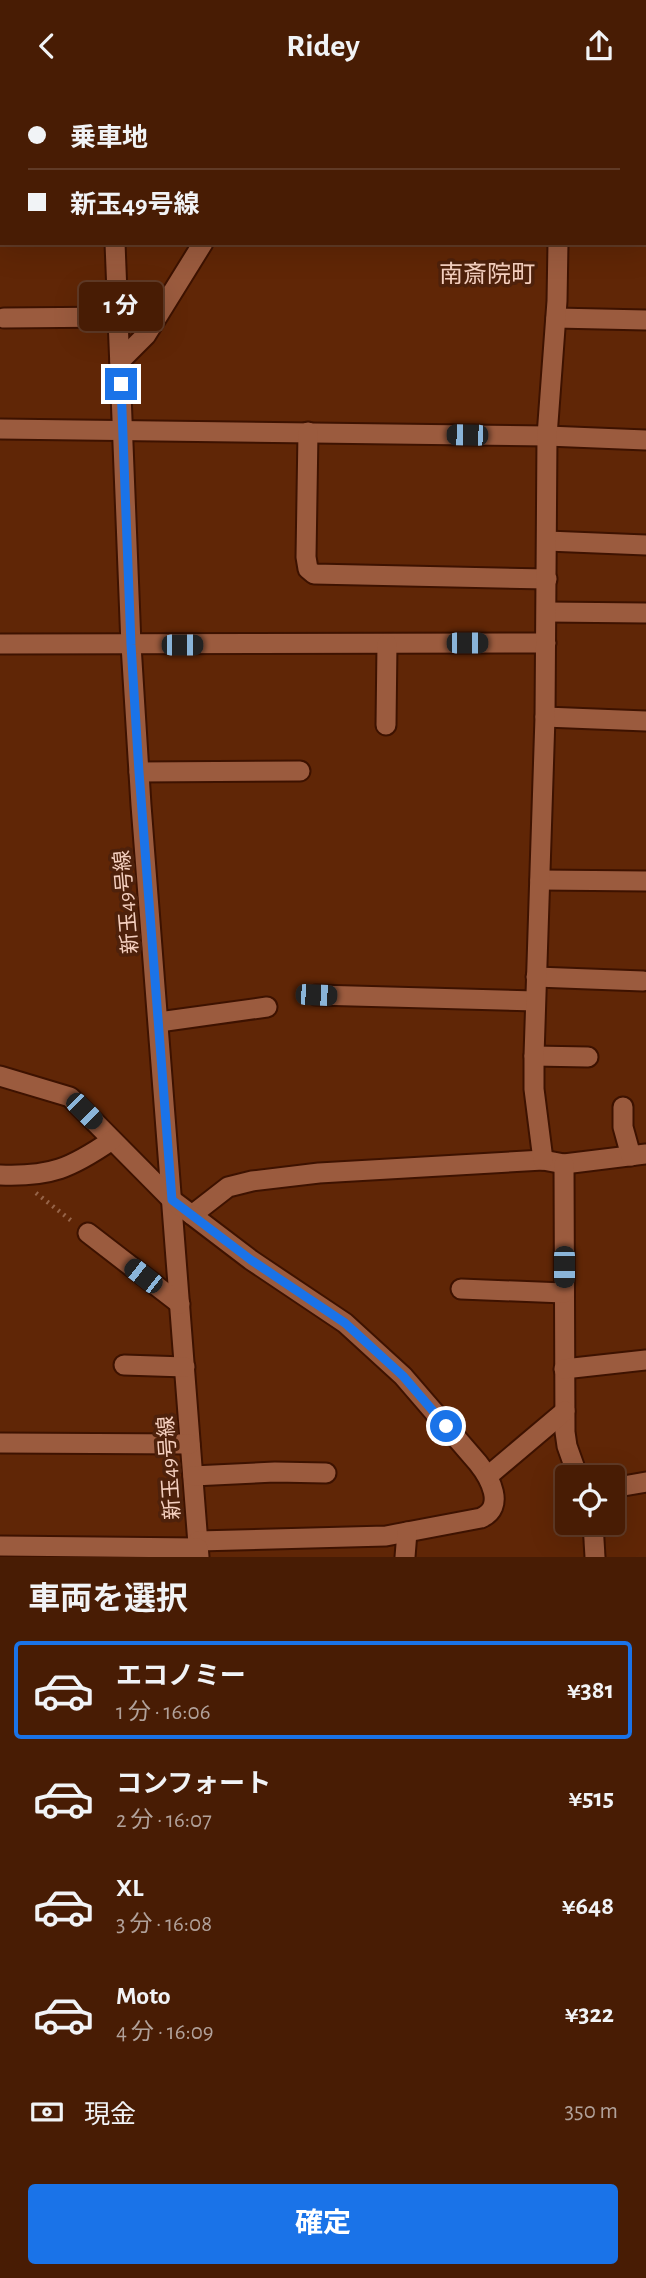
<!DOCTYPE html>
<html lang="ja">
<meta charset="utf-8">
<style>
body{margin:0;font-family:"Alegreya Sans","Noto Sans JP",sans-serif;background:#4f250e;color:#f1f3f6;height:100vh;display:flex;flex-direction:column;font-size:26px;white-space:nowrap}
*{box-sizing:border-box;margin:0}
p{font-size:23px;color:#b1a19a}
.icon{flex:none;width:38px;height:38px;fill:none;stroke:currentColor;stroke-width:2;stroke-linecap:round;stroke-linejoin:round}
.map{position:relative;height:1466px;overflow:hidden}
.details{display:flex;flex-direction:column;background:#481c04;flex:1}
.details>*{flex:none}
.hud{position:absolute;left:0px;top:0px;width:648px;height:154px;box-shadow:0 7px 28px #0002,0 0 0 2px #603a26;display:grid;align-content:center;height:154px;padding:0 28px;background:#481c04}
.tools{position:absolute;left:555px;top:1374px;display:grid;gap:14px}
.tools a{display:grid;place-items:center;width:70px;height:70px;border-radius:7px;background:#481c04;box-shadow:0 7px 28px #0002,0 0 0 2px #603a26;font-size:35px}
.end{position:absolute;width:32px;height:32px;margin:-16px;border:9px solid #1a73e8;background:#fff;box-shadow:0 0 0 4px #fff}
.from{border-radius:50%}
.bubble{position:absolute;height:49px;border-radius:7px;background:#481c04;box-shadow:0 7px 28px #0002,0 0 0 2px #603a26;font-size:23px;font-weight:700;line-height:49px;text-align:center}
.car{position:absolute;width:21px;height:42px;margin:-21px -10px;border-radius:9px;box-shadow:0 0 5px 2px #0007;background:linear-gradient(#222 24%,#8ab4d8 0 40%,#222 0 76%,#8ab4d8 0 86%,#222 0)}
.hud b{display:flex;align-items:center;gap:24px;height:66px;font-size:26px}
.hud b+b{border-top:2px solid #603a26}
.hud i{width:18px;height:18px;background:#f1f3f6}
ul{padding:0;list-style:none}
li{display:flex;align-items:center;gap:21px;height:98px;margin:0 14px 10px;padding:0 14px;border:4px solid transparent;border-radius:7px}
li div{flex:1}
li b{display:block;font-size:26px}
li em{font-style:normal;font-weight:700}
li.current{border-color:#1a73e8}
li>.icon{width:63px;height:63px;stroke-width:1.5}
h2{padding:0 28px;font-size:32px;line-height:84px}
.pay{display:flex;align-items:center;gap:18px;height:77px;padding:0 28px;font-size:26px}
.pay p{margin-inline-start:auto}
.action{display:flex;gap:14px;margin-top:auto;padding:14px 28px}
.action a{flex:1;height:80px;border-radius:7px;background:#1a73e8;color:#fff;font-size:28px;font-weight:700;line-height:80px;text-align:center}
header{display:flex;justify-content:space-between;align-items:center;height:91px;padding:0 28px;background:#481c04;font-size:32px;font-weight:700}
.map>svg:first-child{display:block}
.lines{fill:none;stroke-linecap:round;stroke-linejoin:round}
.minor-casing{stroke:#3d1200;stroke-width:23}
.path{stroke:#966449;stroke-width:4.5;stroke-dasharray:2 5;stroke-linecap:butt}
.minor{stroke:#9b5b3e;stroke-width:19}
.route{stroke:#1a73e8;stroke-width:9}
.labels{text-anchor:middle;stroke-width:7;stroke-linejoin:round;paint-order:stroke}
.street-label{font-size:21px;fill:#f5d0c0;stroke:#4e210b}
.quarter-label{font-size:24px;fill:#f5d0c0;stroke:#4e210b}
</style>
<header><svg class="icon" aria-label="back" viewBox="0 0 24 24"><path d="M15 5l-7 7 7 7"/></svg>Ridey<svg class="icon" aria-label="share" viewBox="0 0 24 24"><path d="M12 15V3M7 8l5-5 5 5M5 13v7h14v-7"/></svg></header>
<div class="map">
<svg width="646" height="1466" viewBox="0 0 646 1466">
<rect width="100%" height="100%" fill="#602606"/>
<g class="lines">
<defs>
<g id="minor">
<polyline points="110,0 110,2"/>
<polyline points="236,0 236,2"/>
<polyline points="559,2 559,0"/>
<polyline points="115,152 131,554 141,714 199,1466"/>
<polyline points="4,227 118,226"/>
<polyline points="556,227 646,229"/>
<polyline points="120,270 146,244 203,152"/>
<polyline points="0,338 547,345 646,349"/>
<polyline points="308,341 306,466 308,478 314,483 547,488"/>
<polyline points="547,450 646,454"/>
<polyline points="547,521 646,522"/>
<polyline points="0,553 546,552"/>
<polyline points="545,626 646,630"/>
<polyline points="386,634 387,553"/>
<polyline points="139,681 300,680"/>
<polyline points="540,789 646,790"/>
<polyline points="536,886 643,890"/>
<polyline points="316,904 535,910"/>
<polyline points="159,931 267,916"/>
<polyline points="534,965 588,966"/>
<polyline points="0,985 70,1006 172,1109 192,1124 228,1096 252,1090 319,1082 543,1069 564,1073 646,1063"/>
<polyline points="623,1016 623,1036 631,1065"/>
<polyline points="543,1069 534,998 534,965 545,626 547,345 557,210 558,152"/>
<polyline points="564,1073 565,1341 567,1355 578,1386"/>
<path d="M 0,1084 C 51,1086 71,1077 112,1049"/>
<path d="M 192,1124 L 251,1169 L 345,1232 L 403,1285 L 478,1372 C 490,1387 506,1416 481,1427 L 386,1445 L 198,1450"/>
<polyline points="88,1142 180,1213"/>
<polyline points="461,1198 564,1202"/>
<polyline points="124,1274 185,1276"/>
<polyline points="564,1278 646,1269"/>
<polyline points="0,1352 190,1353"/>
<polyline points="193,1385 275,1381 326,1382"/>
<polyline points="488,1385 565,1320"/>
<polyline points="612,1397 646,1391"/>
<polyline points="593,1432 595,1466"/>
<polyline points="0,1455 198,1457"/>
<polyline points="405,1466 407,1441"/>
</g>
</defs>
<use href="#minor" class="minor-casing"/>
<polyline class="path" points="36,1102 73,1131"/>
<use href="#minor" class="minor"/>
</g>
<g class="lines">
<polyline class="route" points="121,293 131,554 139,681 172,1109 251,1169 345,1232 403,1285 446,1335"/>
</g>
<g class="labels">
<g class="street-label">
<text transform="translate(126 811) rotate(-95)" y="7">新玉49号線</text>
<text transform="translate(169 1377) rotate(-94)" y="7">新玉49号線</text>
</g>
<g class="quarter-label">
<text x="487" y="191">南斎院町</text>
</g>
</g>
</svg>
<div class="tools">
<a><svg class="icon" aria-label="locate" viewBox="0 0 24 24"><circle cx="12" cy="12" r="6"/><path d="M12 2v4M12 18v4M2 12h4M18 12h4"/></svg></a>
</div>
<i class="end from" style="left:446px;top:1335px"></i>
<i class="end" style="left:121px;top:293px"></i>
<div class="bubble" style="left:79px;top:191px;width:84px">1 分</div>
<i class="car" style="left:467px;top:344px;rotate:271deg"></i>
<i class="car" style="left:467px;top:552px;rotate:90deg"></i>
<i class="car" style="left:182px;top:554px;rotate:90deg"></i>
<i class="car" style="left:316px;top:904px;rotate:92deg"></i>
<i class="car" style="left:84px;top:1020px;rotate:135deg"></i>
<i class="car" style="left:564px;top:1176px;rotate:180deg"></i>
<i class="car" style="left:143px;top:1185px;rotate:308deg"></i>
<div class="hud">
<b><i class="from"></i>乗車地</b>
<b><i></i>新玉49号線</b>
</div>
</div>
<section class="details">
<h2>車両を選択</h2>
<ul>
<li class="current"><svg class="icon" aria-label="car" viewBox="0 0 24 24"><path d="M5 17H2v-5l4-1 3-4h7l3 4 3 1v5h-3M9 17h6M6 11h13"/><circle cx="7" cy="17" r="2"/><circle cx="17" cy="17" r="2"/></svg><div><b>エコノミー</b><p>1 分 · 16:06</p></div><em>¥381</em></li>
<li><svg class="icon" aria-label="car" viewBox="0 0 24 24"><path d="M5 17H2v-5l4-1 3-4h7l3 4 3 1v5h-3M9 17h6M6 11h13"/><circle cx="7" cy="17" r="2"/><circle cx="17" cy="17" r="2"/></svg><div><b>コンフォート</b><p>2 分 · 16:07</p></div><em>¥515</em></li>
<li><svg class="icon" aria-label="car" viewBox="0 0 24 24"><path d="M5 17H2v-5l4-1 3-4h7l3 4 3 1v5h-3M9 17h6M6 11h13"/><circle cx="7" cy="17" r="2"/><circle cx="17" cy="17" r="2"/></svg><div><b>XL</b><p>3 分 · 16:08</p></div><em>¥648</em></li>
<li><svg class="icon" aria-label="car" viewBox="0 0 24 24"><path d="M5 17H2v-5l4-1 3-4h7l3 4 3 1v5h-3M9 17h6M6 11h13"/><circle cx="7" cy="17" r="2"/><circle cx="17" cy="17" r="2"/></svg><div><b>Moto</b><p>4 分 · 16:09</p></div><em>¥322</em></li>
</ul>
<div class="pay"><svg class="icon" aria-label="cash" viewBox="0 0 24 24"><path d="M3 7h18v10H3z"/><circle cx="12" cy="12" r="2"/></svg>現金<p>350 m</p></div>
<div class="action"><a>確定</a></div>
</section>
